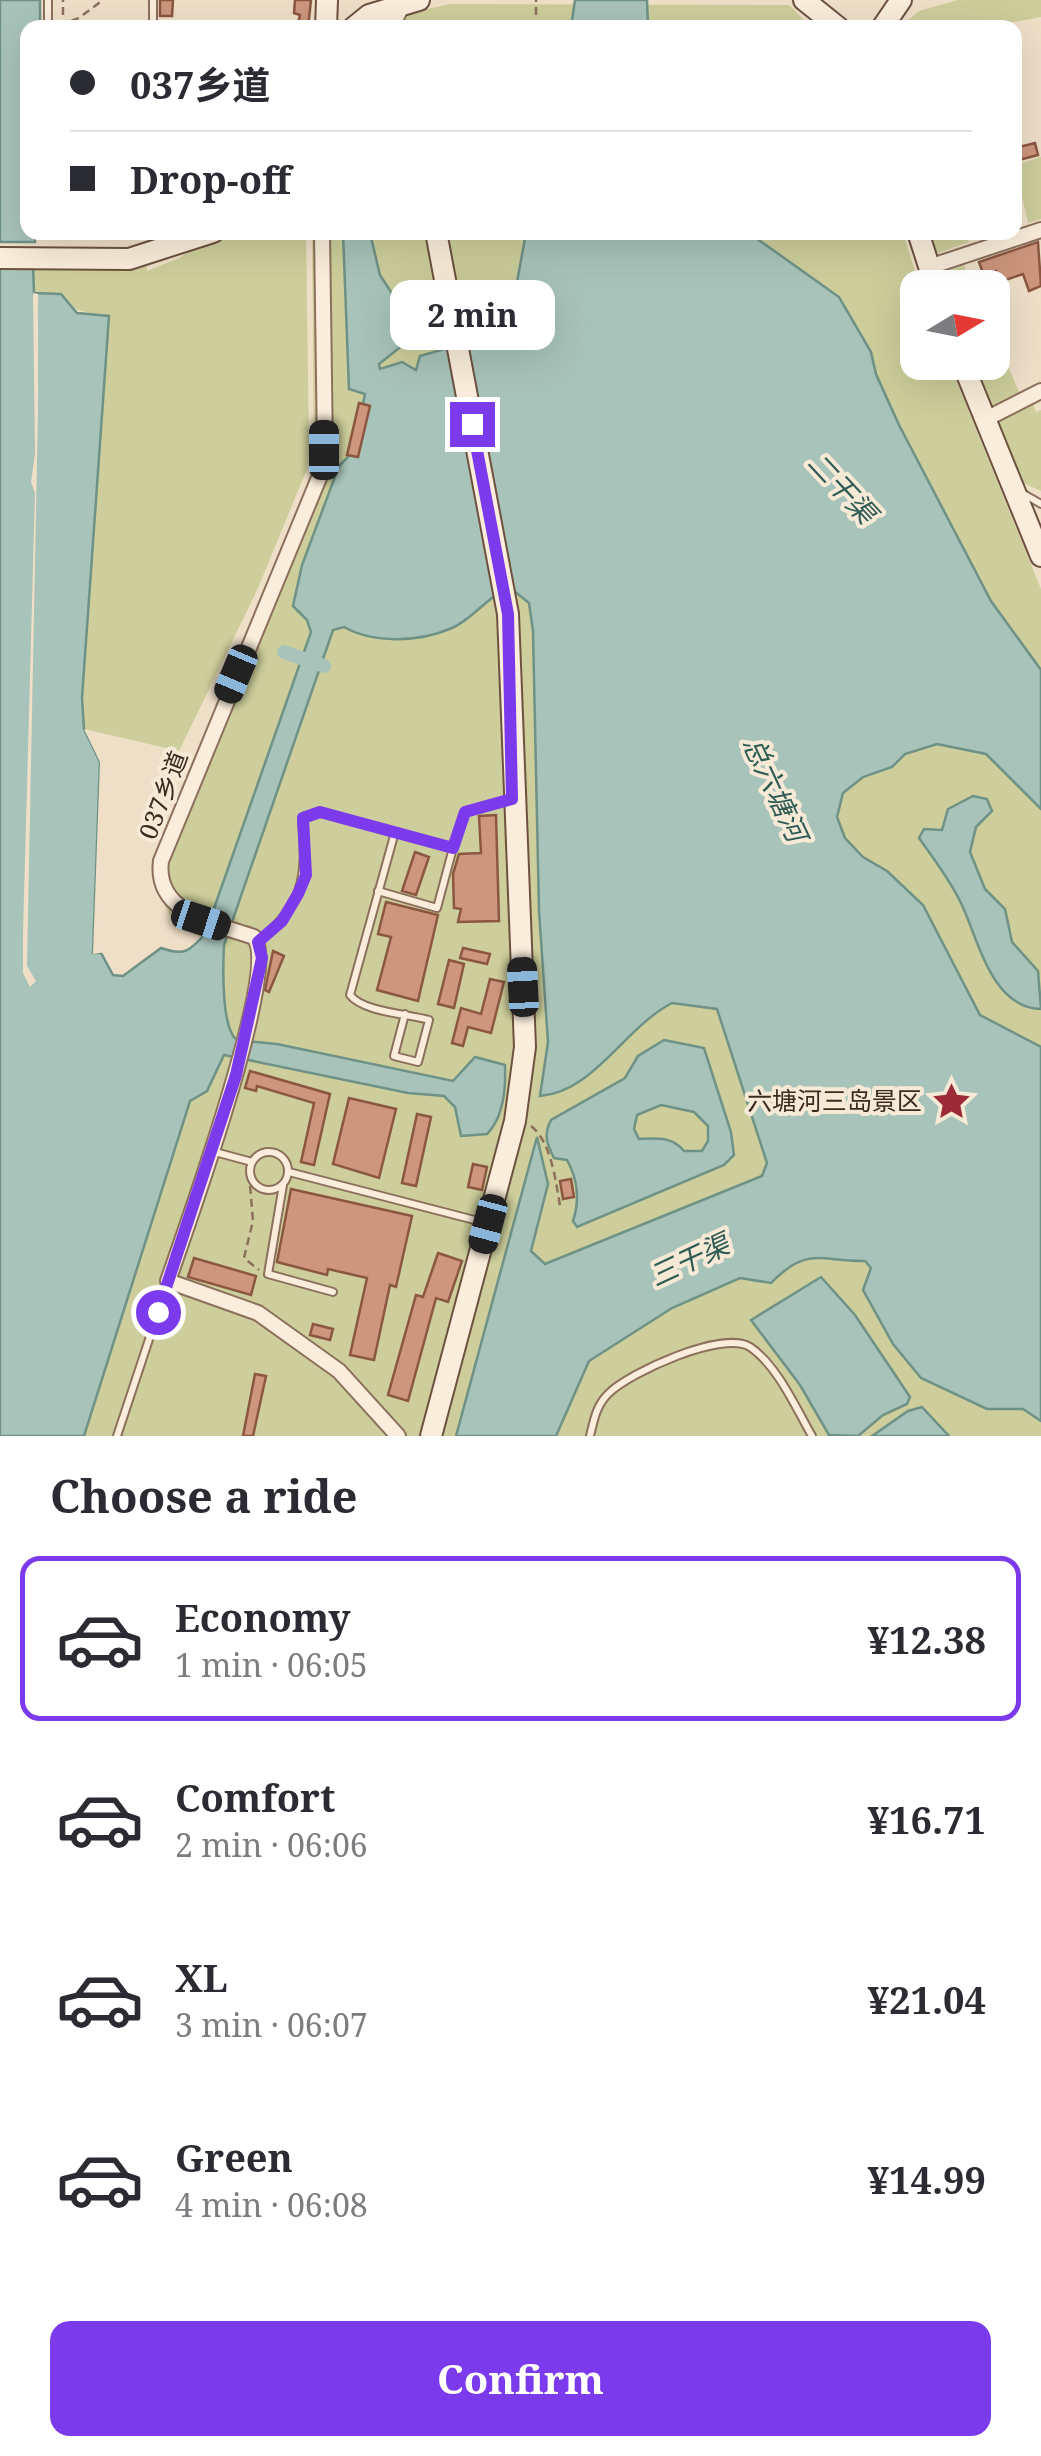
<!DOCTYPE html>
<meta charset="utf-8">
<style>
body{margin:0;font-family:"Noto Serif","Noto Sans SC",serif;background:#f7f7f7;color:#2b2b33;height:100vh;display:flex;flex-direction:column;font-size:38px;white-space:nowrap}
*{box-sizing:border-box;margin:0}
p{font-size:32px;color:#7c7c81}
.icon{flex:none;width:55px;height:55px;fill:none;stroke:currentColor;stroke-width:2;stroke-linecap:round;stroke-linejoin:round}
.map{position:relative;height:1436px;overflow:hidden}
.side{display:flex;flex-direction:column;background:#fff;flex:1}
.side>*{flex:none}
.guide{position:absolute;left:20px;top:20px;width:1002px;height:220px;border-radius:20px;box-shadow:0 10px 40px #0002;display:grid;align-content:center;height:220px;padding:0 50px;background:#fff}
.needle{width:65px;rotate:80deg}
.fabs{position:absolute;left:900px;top:270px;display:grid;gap:20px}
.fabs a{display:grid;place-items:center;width:110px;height:110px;border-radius:20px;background:#fff;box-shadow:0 10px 40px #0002;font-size:50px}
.end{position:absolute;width:45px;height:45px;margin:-22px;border:12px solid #7c3aed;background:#fff;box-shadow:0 0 0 5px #fff}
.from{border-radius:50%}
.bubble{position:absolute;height:70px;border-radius:20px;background:#fff;box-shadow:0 10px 40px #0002;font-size:32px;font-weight:700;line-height:70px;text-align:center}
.car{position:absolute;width:30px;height:60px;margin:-30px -15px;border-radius:12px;box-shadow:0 0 8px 2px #0007;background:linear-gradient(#222 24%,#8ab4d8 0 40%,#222 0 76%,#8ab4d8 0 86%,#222 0)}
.guide b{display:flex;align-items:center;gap:35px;height:95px;font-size:38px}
.guide b+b{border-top:2px solid #e1e1e2}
.guide i{width:25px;height:25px;background:#2b2b33}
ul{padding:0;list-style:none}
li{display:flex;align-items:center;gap:30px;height:165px;margin:0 20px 15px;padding:0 30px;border:5px solid transparent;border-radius:20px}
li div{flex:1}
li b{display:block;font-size:38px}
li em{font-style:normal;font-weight:700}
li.current{border-color:#7c3aed}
li>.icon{width:90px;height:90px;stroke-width:1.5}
h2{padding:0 50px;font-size:45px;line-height:120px}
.action{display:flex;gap:20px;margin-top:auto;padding:20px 50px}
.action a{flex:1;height:115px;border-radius:20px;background:#7c3aed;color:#fff;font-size:40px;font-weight:700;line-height:115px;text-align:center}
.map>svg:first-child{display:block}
.green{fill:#cdce9b}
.water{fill:#a8c3b9;stroke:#6f9286;stroke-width:2.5;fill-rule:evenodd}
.pier{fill:#efdfc7}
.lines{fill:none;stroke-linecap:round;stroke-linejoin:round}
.canal{stroke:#a8c3b9;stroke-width:14}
.building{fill:#ce967d;stroke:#8b5741;stroke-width:2.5}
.lane-casing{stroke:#8c705c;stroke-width:10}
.street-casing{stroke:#8c705c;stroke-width:18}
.secondary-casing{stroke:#6e523f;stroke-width:24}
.path{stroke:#8c705c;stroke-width:2.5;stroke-dasharray:8 5;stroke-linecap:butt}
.lane{stroke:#faeddb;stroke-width:6}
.street{stroke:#faeddb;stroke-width:14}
.secondary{stroke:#faeddb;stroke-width:20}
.route{stroke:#7c3aed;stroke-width:12}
.labels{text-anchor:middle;stroke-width:8;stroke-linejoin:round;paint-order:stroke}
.street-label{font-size:25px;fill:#3c2a20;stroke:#f6ead7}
.poi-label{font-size:25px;fill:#3c2a20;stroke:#f6ead7;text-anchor:end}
.water-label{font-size:28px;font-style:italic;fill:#2f5c54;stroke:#f6ead7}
</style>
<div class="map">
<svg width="1041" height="1436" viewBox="0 0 1041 1436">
<rect width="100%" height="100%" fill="#efdfc7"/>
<g class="green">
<polygon points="958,0 1041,0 1041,17 987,27 900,27 919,11"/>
<polygon points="451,4 789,5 811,27 382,28 413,12"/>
<polygon points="1041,157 1041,219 1028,223 1015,165"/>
<path d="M 220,233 L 306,233 L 309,448 L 307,469 L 258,588 L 179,751 L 84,729 L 82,698 L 109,317 C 80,313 61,303 33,293 L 33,265 L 146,265 L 147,271 L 179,258 Z"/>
<path d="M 312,233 L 903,233 L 920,287 L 918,362 L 949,363 L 1041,589 L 1041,1436 L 81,1436 L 190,1101 L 224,945 C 172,929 161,916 155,861 L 310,483 L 314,451 Z"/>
<polygon points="929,233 966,233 969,242 938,253"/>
<polygon points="964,264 969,281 983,277 986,287 945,287 941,274"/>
<polygon points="993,332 1020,394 988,408 969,363 992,362"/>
<polygon points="1032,401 1036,412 1041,410 1041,491 1021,482 994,421"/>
</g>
<g class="water">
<polygon points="0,0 40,0 40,27 28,28 28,232 35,233 35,242 0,242"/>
<polygon points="575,0 647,0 648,27 571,27"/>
<path d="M 343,233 L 370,233 L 380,275 L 402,309 L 408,341 L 379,364 L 380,369 L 402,362 L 416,370 L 420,356 L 483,338 L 491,322 L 491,304 L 517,282 L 526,233 L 749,233 L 839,297 L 871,352 L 876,374 L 899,425 L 991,601 L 1041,670 L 1041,809 L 986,754 L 937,744 L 905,754 L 892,767 L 863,777 L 843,793 L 837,817 L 845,838 L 863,857 L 887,871 L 923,905 L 980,1015 L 1041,1047 L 1041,1421 L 1023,1409 L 987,1409 L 921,1378 L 893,1344 L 863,1290 L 871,1268 L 865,1261 C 821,1262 808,1245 771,1283 L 740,1278 L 672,1308 L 589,1361 L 556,1436 L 456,1436 L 537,1137 L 548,1184 L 531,1251 L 545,1264 L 762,1176 L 767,1163 L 717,1009 L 672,1003 C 624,1028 594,1092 540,1096 L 548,1042 L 539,911 L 533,631 L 529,603 L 509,587 C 487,597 473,619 452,628 C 420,642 374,644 344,627 L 333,630 L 224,945 C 223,965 221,1029 237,1040 L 277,1044 L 453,1081 L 475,1057 L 505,1065 C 506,1088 504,1117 487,1134 L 461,1136 L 455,1107 L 444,1096 L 408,1093 L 224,1055 L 207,1091 L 190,1101 L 84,1436 L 0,1436 L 0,264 L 33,265 L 34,293 L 61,294 L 77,313 L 109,316 L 82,698 L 84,729 L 100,762 L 93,953 L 101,953 L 113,975 L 123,976 L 161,948 C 184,956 189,952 205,934 L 311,632 L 307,620 L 293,606 L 302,565 L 339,466 L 353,452 L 365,394 L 349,389 Z"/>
<path d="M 973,796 L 987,799 L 992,811 L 976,827 L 970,852 L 985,889 L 1005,909 L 1012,942 L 1038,971 L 1041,1009 C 991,1008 978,938 961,903 C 950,880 934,859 919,838 L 924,829 L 942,830 L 948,809 Z"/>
<path d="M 664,1040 L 704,1048 L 731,1132 L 734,1155 L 724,1165 L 577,1227 L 573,1221 C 580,1200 578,1180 567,1160 L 554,1158 C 547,1144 543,1135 551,1120 L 625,1078 L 638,1056 ZM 661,1105 L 694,1112 L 708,1126 L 708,1141 L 702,1151 L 684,1151 C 672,1136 656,1138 639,1139 L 634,1129 L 637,1115 Z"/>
<polygon points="821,1277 855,1315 910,1397 907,1404 883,1415 858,1436 829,1435 800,1385 751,1320"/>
<polygon points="922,1407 949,1436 872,1436 908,1411"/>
</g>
<g class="pier">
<polygon points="33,293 38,294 38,412 27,966 36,981 30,987 23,973 23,933 35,493 31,482 35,454"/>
<polygon points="84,729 90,731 105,762 99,949 106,952 93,954 100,762"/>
</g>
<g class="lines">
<polyline class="canal" points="284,652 324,666"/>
</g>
<g class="building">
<polygon points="160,0 173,0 172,16 160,16"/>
<polygon points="295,0 311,0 308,28 297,28 300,15 294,13"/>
<polygon points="1035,143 1038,155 1015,161 1015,148"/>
<polygon points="1038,242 1041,286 1029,291 1023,274 1000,282 996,271 984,276 979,262"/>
<polygon points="359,403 370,406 358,457 347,455"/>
<polygon points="496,815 499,921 458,922 461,909 454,908 453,874 459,854 481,853 479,816"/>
<polygon points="415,852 429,857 416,895 402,891"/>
<polygon points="386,902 438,915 418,1001 377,990 391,937 378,934"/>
<polygon points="463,948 490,954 487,964 460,958"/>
<polygon points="273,951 284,956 269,992 265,990"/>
<polygon points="449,960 464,964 454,1008 438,1004"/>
<polygon points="490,979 504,982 491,1033 468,1027 463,1046 452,1043 461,1008 481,1014"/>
<polygon points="250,1071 330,1094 314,1165 301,1162 314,1103 257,1086 256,1091 245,1088"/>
<polygon points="349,1098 396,1109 379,1178 333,1164"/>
<polygon points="417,1114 431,1117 416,1186 402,1183"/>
<polygon points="473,1164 487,1167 482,1190 468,1187"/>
<polygon points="571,1179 574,1197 563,1199 560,1181"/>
<polygon points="291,1189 412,1216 396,1287 390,1285 374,1360 350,1355 367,1278 328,1269 327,1275 277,1262"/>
<polygon points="438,1253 462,1261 448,1302 436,1298 408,1401 388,1395 416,1295 423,1297"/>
<polygon points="194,1258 256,1276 251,1295 188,1277"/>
<polygon points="313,1324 333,1329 330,1340 310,1335"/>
<polygon points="255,1374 266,1376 253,1436 243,1436"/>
</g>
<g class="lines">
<defs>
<g id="lane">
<polyline points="48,28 48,0"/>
<polyline points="153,28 153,0"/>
<polyline points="95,232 150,234"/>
<polyline points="1022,493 1041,504"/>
<path d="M 395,832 L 350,995 C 363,1012 408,1014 429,1020 L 418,1062 L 394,1056 L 405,1014"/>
<polyline points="378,891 437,908 453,848"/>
<path d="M 258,942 C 303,905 307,878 302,822 L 305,816 L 319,812 L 453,848 L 465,812 L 511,800"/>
<circle cx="269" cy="1171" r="19"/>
<polyline points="215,1152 252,1162"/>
<polyline points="289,1172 486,1223"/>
<polyline points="283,1185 268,1274 333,1292"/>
<polyline points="117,1436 168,1282"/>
<path d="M 590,1436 C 594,1420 596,1406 608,1394 C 630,1372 723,1330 750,1347 C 777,1365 796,1408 812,1436"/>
</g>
<g id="street">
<polyline points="391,28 403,4"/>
<path d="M 322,232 L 325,450 L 321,473 L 161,861 C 154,914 217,924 254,937 C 280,970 185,1231 168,1281 L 258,1313 L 339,1371 L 398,1436"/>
<polyline points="929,267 1041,230"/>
<polyline points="984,420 1041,391"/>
</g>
<g id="secondary">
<polyline points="804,0 839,28"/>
<polyline points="326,28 327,0"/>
<polyline points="353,28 369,15 419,0"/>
<polyline points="882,28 901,0"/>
<polyline points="918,232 936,288"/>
<polyline points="0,258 129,259 213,232"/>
<polyline points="962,362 1041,556"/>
<polyline points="431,1436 515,1121 525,1047 508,614 436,232"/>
</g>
</defs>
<use href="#lane" class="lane-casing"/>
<use href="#street" class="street-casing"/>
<use href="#secondary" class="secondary-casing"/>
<g class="path">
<polyline points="59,25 79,18 103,0"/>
<polyline points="63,28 63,0"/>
<polyline points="536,28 536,0"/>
<path d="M 531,1126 C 551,1141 556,1182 560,1206"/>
<polyline points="249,1173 253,1221 244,1258 259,1270"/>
</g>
<use href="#lane" class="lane"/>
<use href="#street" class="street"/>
<use href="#secondary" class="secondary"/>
</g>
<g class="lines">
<polyline class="route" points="158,1312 236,1075 262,958 258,942 282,921 298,894 306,875 303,818 320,812 453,848 465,812 512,799 508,614 472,424"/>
</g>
<defs>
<symbol id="sight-bare" viewBox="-9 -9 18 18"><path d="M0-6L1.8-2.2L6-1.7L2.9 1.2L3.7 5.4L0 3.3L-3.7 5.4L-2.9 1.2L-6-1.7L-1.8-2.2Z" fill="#9c2b37" stroke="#f6ead7" stroke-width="2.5" paint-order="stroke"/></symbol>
</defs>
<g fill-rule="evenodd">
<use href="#sight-bare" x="924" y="1074" width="55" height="55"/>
</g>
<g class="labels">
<g class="street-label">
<text transform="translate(163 795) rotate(-69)" y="9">037乡道</text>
</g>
<g class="poi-label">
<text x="922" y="1110">六塘河三岛景区</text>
</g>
<g class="water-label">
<text transform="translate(842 488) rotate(47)" y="10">二干渠</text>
<text transform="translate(775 789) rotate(65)" y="10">总六塘河</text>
<text transform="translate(689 1260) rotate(-25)" y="10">三干渠</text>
</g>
</g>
</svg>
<div class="fabs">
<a><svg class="needle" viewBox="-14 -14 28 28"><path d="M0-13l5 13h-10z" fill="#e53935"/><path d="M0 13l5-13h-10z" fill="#7c7c81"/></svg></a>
</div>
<i class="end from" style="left:158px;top:1312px"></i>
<i class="end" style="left:472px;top:424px"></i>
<div class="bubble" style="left:390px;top:280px;width:165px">2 min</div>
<i class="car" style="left:324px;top:450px;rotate:0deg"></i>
<i class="car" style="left:236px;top:674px;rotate:203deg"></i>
<i class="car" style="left:201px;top:920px;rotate:108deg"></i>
<i class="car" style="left:523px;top:987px;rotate:357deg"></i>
<i class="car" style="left:488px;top:1224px;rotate:195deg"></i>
<div class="guide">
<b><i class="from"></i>037乡道</b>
<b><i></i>Drop-off</b>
</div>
</div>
<section class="side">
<h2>Choose a ride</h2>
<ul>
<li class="current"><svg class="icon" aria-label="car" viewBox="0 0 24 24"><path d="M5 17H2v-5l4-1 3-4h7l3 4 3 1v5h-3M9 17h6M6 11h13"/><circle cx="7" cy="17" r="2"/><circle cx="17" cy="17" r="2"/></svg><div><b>Economy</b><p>1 min · 06:05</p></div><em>¥12.38</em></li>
<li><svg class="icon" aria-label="car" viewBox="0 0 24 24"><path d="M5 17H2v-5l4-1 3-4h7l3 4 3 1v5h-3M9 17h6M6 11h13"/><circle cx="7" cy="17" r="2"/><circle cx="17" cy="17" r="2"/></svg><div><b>Comfort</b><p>2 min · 06:06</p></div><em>¥16.71</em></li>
<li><svg class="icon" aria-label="car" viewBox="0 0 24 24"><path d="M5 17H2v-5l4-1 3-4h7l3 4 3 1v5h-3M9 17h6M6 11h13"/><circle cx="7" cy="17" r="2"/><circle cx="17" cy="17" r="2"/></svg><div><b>XL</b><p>3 min · 06:07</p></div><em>¥21.04</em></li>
<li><svg class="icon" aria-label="car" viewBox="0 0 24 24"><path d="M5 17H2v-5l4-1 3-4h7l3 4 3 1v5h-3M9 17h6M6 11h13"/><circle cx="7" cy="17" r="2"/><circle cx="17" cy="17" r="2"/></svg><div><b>Green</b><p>4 min · 06:08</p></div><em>¥14.99</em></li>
</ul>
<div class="action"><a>Confirm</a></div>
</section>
